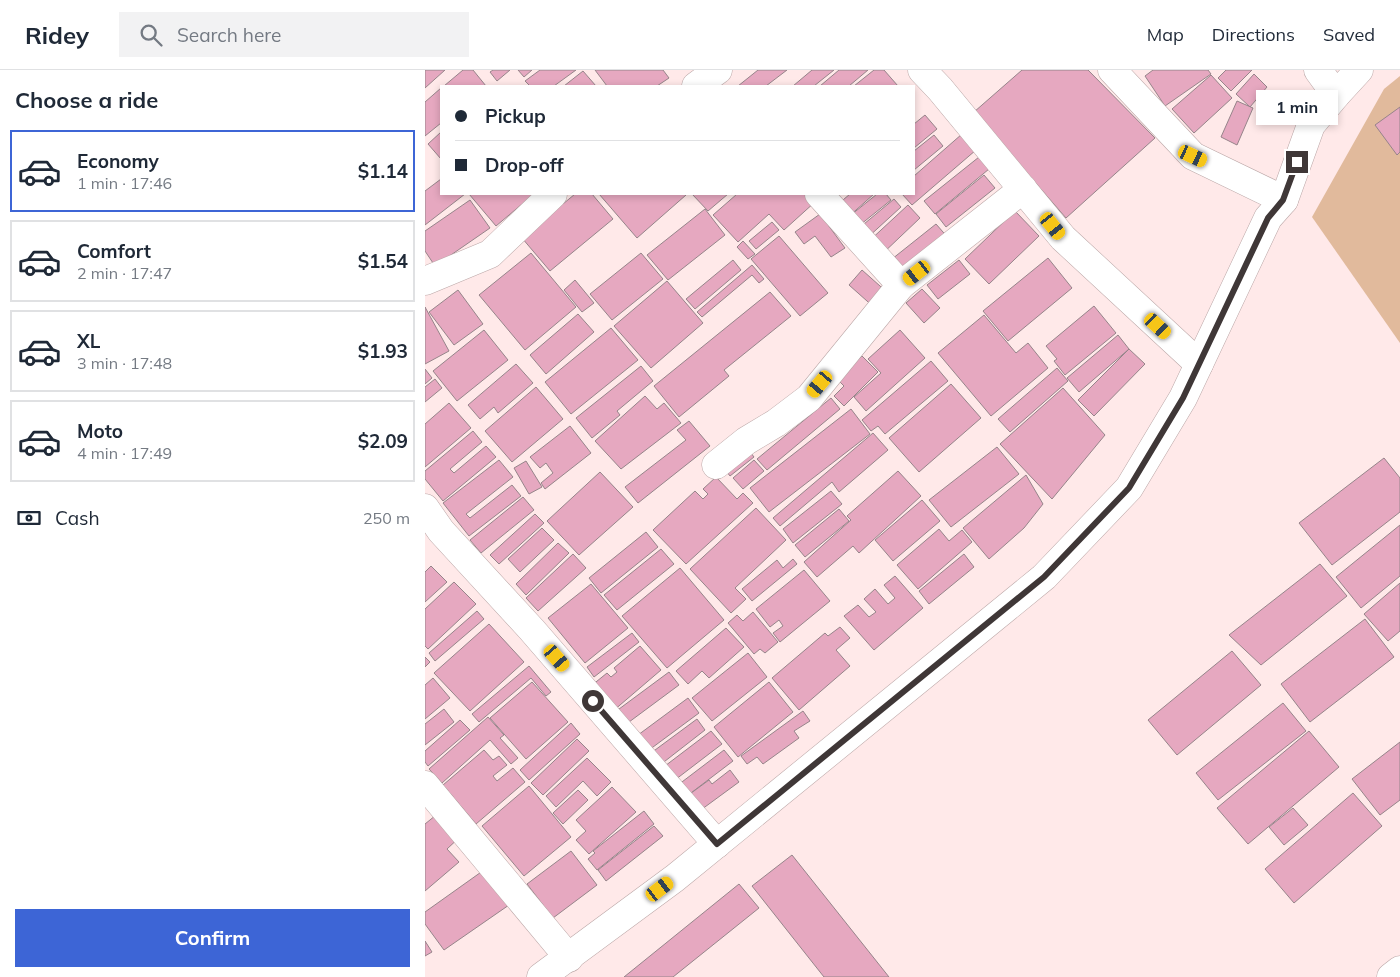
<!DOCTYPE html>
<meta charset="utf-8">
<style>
body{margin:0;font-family:Mulish,sans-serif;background:#f2f2f3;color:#1f2937;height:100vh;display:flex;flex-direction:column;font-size:19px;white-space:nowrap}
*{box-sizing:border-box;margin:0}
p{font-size:16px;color:#747a83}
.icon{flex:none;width:28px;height:28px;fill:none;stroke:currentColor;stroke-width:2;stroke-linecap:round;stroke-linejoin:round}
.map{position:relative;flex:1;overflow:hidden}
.panel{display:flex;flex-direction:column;background:#fff;width:425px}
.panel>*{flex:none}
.banner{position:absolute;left:15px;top:15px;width:475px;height:110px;border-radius:0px;box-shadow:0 2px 8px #0003;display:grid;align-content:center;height:110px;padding:0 15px;background:#fff}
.end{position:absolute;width:22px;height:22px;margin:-11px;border:6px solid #3f3737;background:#fff;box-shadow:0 0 0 2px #fff}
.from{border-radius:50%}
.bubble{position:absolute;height:35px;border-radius:0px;background:#fff;box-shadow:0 2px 8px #0003;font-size:16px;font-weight:700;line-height:35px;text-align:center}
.car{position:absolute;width:15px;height:30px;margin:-15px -8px;border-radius:6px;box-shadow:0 0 4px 1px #0007;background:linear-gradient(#f5c518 24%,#345 0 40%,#f5c518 0 76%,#345 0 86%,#f5c518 0)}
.banner b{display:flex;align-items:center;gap:18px;height:48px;font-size:19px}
.banner b+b{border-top:1px solid #e0e1e3}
.banner i{width:12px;height:12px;background:#1f2937}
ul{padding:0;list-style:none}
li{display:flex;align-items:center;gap:15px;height:82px;margin:0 10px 8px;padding:0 5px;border:2px solid #e0e1e3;border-radius:0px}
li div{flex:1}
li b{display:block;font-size:19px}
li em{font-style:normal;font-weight:700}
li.current{border-color:#3d65d6}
li>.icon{width:45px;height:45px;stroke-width:1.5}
h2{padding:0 15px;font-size:22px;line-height:60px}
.pay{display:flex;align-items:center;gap:12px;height:55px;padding:0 15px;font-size:19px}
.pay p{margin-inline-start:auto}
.button{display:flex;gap:10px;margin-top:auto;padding:10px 15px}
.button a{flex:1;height:58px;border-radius:0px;background:#3d65d6;color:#fff;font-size:20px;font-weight:700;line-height:58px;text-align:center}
header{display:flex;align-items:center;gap:30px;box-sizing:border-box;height:70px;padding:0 25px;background:#fff;border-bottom:1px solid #e0e1e3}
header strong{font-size:24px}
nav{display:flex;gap:28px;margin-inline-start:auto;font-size:18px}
.search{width:350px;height:45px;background:#f2f2f3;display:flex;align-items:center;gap:12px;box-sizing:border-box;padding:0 18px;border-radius:0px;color:#747a83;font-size:19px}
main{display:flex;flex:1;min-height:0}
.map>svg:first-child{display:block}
.green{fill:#e1ba9c}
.building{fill:#e6a8c0;stroke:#96848a}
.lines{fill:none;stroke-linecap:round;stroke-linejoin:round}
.minor-casing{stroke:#bba7a7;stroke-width:29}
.minor{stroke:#fff;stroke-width:28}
.route{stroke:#3f3737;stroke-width:6}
</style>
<header>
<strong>Ridey</strong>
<div class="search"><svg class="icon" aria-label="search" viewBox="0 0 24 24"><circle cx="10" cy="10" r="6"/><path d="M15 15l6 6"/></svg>Search here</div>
<nav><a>Map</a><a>Directions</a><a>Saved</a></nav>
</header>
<main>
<section class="panel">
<h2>Choose a ride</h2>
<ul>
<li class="current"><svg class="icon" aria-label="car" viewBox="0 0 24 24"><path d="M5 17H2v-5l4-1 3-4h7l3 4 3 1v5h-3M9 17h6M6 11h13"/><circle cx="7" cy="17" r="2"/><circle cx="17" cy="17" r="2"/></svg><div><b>Economy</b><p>1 min · 17:46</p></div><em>$1.14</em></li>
<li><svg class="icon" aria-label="car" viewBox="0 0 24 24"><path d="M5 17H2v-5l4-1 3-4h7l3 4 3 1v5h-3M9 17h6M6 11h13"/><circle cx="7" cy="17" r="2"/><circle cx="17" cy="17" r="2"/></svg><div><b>Comfort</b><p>2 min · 17:47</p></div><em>$1.54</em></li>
<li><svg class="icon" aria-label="car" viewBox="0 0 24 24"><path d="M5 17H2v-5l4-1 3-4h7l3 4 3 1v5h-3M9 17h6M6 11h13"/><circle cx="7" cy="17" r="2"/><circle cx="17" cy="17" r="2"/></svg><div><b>XL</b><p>3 min · 17:48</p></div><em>$1.93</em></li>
<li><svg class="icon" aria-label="car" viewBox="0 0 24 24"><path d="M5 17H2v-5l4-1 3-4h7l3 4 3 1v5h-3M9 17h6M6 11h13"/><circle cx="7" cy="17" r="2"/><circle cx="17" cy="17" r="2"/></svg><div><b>Moto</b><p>4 min · 17:49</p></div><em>$2.09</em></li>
</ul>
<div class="pay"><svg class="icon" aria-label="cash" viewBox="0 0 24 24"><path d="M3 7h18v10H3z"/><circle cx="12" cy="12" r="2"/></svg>Cash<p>250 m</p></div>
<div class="button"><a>Confirm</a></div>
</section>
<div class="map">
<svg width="975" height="907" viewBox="0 0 975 907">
<rect width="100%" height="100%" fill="#ffe9e9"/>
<polygon class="green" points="975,6 975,273 887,147 959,19"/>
<g class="building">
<polygon points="0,0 20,0 0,18"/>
<polygon points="38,0 48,0 61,16 19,16"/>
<polygon points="68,0 85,0 72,11 65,2"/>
<polygon points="93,0 107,0 99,7"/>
<polygon points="115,0 151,0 129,16 105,16 100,11"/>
<polygon points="170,0 238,0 244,8 232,16 182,16"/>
<polygon points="333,0 362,0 341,16 313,16"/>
<polygon points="387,0 409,0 389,16 368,16"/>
<polygon points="414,0 443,0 424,16 395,16"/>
<polygon points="449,0 459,0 473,16 429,16"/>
<polygon points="597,0 663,0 730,68 641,148 549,42"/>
<polygon points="728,0 783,0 786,4 740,36 720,6"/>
<polygon points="801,0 827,0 806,21 793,8"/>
<polygon points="158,1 171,16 139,16"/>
<polygon points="829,4 842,17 825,37 811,24"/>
<polygon points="786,5 807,28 769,63 747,39"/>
<polygon points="16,18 16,53 0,66 0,32"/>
<polygon points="812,31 828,38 812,75 796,67"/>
<polygon points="975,37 975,82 972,85 950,55"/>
<polygon points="500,45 512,59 489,78 489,54"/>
<polygon points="16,62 16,89 3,74"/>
<polygon points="537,64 551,80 487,135 477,124 489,124 489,106"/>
<polygon points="509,65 518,76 489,100 489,81"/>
<polygon points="554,87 564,99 510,144 499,131"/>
<polygon points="559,105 570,118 521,157 511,144"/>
<polygon points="16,109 16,124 40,124 0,155 0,121"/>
<polygon points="44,124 109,124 71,156"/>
<polygon points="150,124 167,124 188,149 125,201 97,168"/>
<polygon points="174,124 259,124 261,125 212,168"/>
<polygon points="267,124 303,124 283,141"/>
<polygon points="312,124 382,124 390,132 359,160 344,144 313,172 288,145"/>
<polygon points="425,124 449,124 422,148 412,135"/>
<polygon points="452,124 461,124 466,130 430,159 421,149"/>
<polygon points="469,129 476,137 441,169 433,159"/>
<polygon points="45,130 65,158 10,196 0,181 0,161"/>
<polygon points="483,135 495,148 455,186 442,173"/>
<polygon points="280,139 300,165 243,210 222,185"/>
<polygon points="590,141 614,166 564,214 540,189"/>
<polygon points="395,144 420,178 406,187 390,166 379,174 370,162"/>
<polygon points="347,152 354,160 331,179 324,171"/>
<polygon points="511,154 525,170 475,212 462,193"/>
<polygon points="354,166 403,223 375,246 326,189"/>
<polygon points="318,171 330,184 323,189 312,177"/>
<polygon points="106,183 151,237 100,280 54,225"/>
<polygon points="216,183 238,209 187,250 165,224"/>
<polygon points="623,188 647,218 583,271 558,241"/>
<polygon points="308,190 316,200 270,239 261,229"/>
<polygon points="534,190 545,204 513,229 502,215"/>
<polygon points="327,195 339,209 334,213 327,205 277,247 272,242"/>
<polygon points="437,200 464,224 451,239 424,215"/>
<polygon points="150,210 169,233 157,242 139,220"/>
<polygon points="242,211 278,253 226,298 189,256"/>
<polygon points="497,219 515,238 499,253 481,233"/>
<polygon points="33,220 58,254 29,275 4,242"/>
<polygon points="345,222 366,246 299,300 304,306 254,347 229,316"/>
<polygon points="669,236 691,263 640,305 629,291 632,289 621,276"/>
<polygon points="0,237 24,281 0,294"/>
<polygon points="153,244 169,262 121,304 105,285"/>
<polygon points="559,245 591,283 603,273 623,298 566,346 513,283"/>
<polygon points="186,258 213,290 146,344 120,312"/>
<polygon points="59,260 83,290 32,331 8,301"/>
<polygon points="475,260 500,288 441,341 429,327 456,303 443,289"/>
<polygon points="693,265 704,279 654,322 642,308"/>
<polygon points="704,279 720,294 669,346 653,330"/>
<polygon points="437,286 453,302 419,336 409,326 419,316 413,310"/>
<polygon points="506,291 523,311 460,364 453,356 446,361 437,350"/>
<polygon points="91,294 108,313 73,343 69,337 55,349 43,335"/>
<polygon points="216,296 228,311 192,341 195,345 167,368 151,348"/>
<polygon points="632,298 643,311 585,362 573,349"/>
<polygon points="0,299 7,308 0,314"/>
<polygon points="10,309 17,318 0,332 0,317"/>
<polygon points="526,314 556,348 494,402 464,368"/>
<polygon points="111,317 138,349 87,392 60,361"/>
<polygon points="638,318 680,365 627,429 575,374"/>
<polygon points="220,326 232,339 239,333 256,353 196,399 170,371"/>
<polygon points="406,328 415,339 342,400 332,389"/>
<polygon points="24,333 46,358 0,397 0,354"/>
<polygon points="426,339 445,364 344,442 325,418"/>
<polygon points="264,351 285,376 213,433 200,417 261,370 252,360"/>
<polygon points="145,356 166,383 120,419 116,413 128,403 121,393 115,398 105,387"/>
<polygon points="48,361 57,372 25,399 29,403 61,376 71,387 18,431 0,409 0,401"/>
<polygon points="448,363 463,380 414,422 407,412 355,456 348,448"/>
<polygon points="319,374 329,387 305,406 295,393"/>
<polygon points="572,377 594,404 526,457 504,430"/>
<polygon points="959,388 975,408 975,442 907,495 874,453"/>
<polygon points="74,390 88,407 41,444 45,448 87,415 96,426 44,466 18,433"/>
<polygon points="329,390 339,401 318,419 308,408"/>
<polygon points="101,391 117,417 104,424 89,398"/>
<polygon points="473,401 496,426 434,483 428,476 392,507 379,492 426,450 422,446"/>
<polygon points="175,402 208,437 154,485 122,451"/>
<polygon points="601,405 618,434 599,458 564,489 538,458"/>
<polygon points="291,407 312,429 318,423 328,433 261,494 228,460 270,421 278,429 283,424 278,419"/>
<polygon points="406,421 417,434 368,473 358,459"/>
<polygon points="98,427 109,440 56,483 45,470"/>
<polygon points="497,430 515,451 468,491 450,470"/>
<polygon points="331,438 361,470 310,518 321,529 306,543 265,499"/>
<polygon points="414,439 424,451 380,487 370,475"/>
<polygon points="110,444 119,453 74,494 65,485"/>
<polygon points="975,455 975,506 936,538 911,507"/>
<polygon points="117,458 129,470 95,502 83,489"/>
<polygon points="514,459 524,471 537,460 547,472 493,519 472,495"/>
<polygon points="221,462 233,477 176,523 164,508"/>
<polygon points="133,473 144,483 101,525 91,514"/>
<polygon points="236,479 249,494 192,540 179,525"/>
<polygon points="148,484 161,498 113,541 101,528"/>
<polygon points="539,484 549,497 504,534 494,521"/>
<polygon points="368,489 372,494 327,531 317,519 352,490 358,498"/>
<polygon points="895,494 922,526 836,595 804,565"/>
<polygon points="6,496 22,512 0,532 0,502"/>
<polygon points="255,498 299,550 242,598 197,546"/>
<polygon points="379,500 405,531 355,572 348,563 358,556 354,550 345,557 331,539"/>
<polygon points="470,506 498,538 449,580 419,546 433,535 444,547 451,542 439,529 450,519 463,534 470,528 459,515"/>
<polygon points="29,512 51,534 3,579 0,576 0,539"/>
<polygon points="975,513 975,561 963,571 939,544"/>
<polygon points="166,514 203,558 160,593 123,548"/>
<polygon points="52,541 59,549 10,591 4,583"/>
<polygon points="328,542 353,572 340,583 335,579 329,584 303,553 312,545 318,551"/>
<polygon points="940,549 969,587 885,652 856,614"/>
<polygon points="64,554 99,592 45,641 9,603"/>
<polygon points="415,557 425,568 411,580 425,596 374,640 347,608 400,563 403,566"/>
<polygon points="301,558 319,577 284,608 277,601 263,614 251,601"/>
<polygon points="207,563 214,572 169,607 162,597"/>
<polygon points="215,576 236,600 188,641 166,616 182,603 186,607 192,602 189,598"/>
<polygon points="807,581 836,615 752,685 723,650"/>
<polygon points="323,583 342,607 287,651 267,628"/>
<polygon points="0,587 5,592 0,597"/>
<polygon points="104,596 126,622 121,626 106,608 54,652 47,644"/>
<polygon points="244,602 254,615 200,655 190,642"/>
<polygon points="8,608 25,628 0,649 0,615"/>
<polygon points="107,612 143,652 101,689 65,648"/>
<polygon points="344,612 368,642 313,687 289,657"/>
<polygon points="263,628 274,643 224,680 213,665"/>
<polygon points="858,633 881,661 793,730 771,703"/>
<polygon points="19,639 29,652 0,675 0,654"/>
<polygon points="378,641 385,651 369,661 374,668 338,694 332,687 322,694 316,686"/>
<polygon points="63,647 79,665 75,668 93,688 86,694 65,670 17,713 4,699"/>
<polygon points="272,649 280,660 235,695 226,683"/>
<polygon points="35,650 45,660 3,696 0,692 0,681"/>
<polygon points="146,653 155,664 104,710 95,700"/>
<polygon points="286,661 297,674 246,713 236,699"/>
<polygon points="884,661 914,697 823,774 792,738"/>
<polygon points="152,669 164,681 118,725 106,713"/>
<polygon points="975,672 975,730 955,745 927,709"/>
<polygon points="59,680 68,690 74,686 82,695 68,706 72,711 88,698 100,712 51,754 18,715"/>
<polygon points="299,680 308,691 258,729 249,718"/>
<polygon points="162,688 186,712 172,726 158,711 131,737 121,726"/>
<polygon points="305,700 314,712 269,745 258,729 284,710 287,714"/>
<polygon points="104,716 146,767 99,806 57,756"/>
<polygon points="187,717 211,742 164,784 151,770 161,761 151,750"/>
<polygon points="153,720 163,730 138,754 128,743"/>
<polygon points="928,723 957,756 869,833 840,799"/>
<polygon points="868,738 883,755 859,775 844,757"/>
<polygon points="16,741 37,765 22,779 34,792 0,821 0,754"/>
<polygon points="219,741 229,754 172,800 163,789 170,783 168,781"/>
<polygon points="229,756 238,766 181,811 173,800"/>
<polygon points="146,781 172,815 128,848 102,814"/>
<polygon points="367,785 464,907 399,907 327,816"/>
<polygon points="59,800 84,835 19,880 0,854 0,842"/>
<polygon points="314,814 334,838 248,907 199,907"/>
<polygon points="0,871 7,882 0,886"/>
</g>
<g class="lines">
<defs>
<g id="minor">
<polyline points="497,0 515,19 638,168 774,294"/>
<polyline points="687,0 768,86 859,130"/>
<polyline points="893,0 911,25"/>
<polyline points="271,16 293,0"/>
<polyline points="394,124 476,215"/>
<polyline points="0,211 65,184 128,124"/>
<polyline points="291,395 321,371 351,353 384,328 476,215 598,119"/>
<polyline points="0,438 16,461 107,560 292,774"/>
<polyline points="0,715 144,888"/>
<polyline points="116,907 250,808 619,507 704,418 758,328 843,148 859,130 886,55 911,25 934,0"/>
<polyline points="966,907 975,900"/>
</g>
</defs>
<use href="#minor" class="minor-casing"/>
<use href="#minor" class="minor"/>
</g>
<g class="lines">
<polyline class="route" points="168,631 292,774 619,507 704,418 758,328 843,148 858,130 872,92"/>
</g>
</svg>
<i class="end from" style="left:168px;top:631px"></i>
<i class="end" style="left:872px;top:92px"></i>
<div class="bubble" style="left:831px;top:20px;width:82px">1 min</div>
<i class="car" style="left:768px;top:86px;rotate:115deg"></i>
<i class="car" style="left:628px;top:156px;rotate:141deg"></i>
<i class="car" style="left:492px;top:203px;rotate:232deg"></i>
<i class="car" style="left:733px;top:256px;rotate:133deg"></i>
<i class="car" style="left:395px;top:314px;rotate:220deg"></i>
<i class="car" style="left:132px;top:588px;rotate:139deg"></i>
<i class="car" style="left:235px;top:819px;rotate:53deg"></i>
<div class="banner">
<b><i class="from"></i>Pickup</b>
<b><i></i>Drop-off</b>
</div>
</div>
</main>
